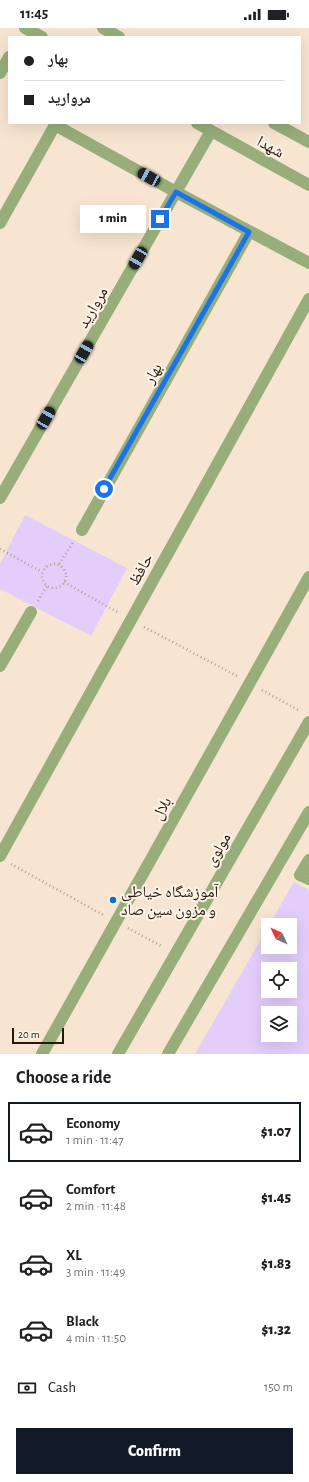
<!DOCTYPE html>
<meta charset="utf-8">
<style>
body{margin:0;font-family:"Alegreya Sans","Noto Naskh Arabic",sans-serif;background:#f6f6f6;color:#202124;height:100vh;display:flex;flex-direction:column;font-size:15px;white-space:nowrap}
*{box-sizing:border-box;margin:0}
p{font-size:13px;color:#757577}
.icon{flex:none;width:22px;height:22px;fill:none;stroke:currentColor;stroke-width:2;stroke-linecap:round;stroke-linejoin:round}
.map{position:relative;height:1026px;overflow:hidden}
.panel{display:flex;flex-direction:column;background:#fff;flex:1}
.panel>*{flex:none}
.top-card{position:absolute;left:8px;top:8px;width:293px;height:88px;border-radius:0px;box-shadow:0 4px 16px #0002;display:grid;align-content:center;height:88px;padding:0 16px;background:#fff}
.needle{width:26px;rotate:314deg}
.controls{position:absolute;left:261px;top:890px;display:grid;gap:8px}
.controls a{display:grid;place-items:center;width:36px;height:36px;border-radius:0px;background:#fff;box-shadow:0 4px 16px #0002;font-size:20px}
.scale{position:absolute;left:12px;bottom:10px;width:52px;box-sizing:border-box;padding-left:4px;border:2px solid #291804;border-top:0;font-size:11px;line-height:14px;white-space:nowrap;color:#291804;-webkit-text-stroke:3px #fef4ea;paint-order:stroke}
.end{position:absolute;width:18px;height:18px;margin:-9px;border:5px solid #1a73e8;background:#fff;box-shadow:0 0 0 2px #fff}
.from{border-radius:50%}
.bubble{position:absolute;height:28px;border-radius:0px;background:#fff;box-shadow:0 4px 16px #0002;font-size:13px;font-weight:800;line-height:28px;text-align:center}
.car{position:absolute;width:12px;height:24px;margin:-12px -6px;border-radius:5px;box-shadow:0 0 3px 1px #0007;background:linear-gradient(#222 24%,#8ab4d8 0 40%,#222 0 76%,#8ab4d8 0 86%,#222 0)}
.top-card b{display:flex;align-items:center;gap:14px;height:38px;font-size:15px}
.top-card b+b{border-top:1px solid #e0e0e0}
.top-card i{width:10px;height:10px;background:#202124}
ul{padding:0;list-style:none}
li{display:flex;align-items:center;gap:12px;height:60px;margin:0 8px 6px;padding:0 8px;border:2px solid transparent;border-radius:0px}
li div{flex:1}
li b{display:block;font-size:15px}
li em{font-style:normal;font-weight:800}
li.selected{border-color:#111827}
li>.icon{width:36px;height:36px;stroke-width:1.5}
h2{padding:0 16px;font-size:18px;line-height:48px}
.pay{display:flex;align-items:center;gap:10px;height:44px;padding:0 16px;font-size:15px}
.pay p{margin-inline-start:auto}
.cta{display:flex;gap:8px;margin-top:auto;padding:8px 16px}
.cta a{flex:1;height:46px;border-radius:0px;background:#111827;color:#fff;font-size:16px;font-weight:800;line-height:46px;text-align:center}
.status{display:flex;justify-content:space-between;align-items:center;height:28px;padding:0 20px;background:#fff;direction:ltr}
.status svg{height:11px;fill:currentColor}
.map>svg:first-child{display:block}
.green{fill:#e3cefb;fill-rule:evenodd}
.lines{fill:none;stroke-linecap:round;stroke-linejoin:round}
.path{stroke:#af9d89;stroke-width:2.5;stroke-dasharray:1 3;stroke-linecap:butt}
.minor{stroke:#97ae7a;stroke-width:12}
.route{stroke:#1a73e8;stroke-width:5}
.poi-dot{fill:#0074be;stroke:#fef4ea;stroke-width:1.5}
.labels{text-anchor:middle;stroke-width:4;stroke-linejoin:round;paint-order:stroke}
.street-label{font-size:16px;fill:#291804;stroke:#fef4ea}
.poi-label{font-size:16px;fill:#291804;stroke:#fef4ea;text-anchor:start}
</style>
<div class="status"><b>11:45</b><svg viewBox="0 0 49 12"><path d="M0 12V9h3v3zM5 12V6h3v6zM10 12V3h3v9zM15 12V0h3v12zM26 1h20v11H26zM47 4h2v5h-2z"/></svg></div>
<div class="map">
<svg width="309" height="1026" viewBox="0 0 309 1026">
<rect width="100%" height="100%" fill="#f8e5d1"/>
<g class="green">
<polygon points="25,487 127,540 91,608 0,561 0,536"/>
<path d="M 294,854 L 309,862 L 309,1026 L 195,1026 L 268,899 L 268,919 L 290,919 L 290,897 L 269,897 ZM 268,941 L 290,941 L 290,963 L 268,963 ZM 268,985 L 290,985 L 290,1007 L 268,1007 Z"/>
</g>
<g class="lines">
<g class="path">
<polyline points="0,521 42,544"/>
<circle cx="54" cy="548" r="12"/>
<polyline points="59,536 74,513"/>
<polyline points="64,554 119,585"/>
<polyline points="38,573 47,558"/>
<polyline points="144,599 237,648"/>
<polyline points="262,662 300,683"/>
<polyline points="11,836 105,888"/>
<polyline points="128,900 163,919"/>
</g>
<g class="minor">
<polyline points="25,0 42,9"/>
<polyline points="103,0 119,9"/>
<polyline points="0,45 9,29"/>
<polyline points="197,95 309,157"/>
<polyline points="274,95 309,114"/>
<polyline points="0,195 55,97 176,164 309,235"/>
<polyline points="0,470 211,103"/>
<polyline points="82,502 249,204"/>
<polyline points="0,638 31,584"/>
<polyline points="0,828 309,271"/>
<polyline points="309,832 300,847 309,851"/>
<polyline points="42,1026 309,549"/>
<polyline points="118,1026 309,694"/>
<polyline points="168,1026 309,784"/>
</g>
</g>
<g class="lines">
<polyline class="route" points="104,461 249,204 176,164 160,191"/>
</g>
<circle class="poi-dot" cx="113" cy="872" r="4"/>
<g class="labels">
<g class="street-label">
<text transform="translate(271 118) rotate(29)" y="6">شهدا</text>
<text transform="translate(92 279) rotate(-60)" y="6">مروارید</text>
<text transform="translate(152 345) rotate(-61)" y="6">بهار</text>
<text transform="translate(140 541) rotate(-61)" y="6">حافظ</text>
<text transform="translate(161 780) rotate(-61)" y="6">بلال</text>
<text transform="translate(217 821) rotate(-60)" y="6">مولوی</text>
</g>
<g class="poi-label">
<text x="121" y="869">آموزشگاه خیاطی<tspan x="121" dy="18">و مزون سین صاد</tspan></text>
</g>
</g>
</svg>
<div class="controls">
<a><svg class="needle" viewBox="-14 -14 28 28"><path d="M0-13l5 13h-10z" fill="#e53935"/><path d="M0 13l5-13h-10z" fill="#757577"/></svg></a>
<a><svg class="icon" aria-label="locate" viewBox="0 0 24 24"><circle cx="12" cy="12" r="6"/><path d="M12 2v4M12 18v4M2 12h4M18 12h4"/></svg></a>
<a><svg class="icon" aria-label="layers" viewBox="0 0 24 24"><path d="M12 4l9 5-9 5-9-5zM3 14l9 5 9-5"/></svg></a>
</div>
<div class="scale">20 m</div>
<i class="end from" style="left:104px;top:461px"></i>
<i class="end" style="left:160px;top:191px"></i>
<div class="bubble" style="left:80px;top:177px;width:66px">1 min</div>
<i class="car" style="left:149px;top:149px;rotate:299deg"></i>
<i class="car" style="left:138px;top:230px;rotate:210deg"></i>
<i class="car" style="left:84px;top:324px;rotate:30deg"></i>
<i class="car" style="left:46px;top:390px;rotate:30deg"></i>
<div class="top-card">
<b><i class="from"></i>بهار</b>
<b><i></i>مروارید</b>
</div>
</div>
<section class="panel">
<h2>Choose a ride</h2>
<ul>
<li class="selected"><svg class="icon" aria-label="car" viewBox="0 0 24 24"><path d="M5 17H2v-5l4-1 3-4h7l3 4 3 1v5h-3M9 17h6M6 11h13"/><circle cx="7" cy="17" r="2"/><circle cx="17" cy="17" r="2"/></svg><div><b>Economy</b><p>1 min · 11:47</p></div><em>$1.07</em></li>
<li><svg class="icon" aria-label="car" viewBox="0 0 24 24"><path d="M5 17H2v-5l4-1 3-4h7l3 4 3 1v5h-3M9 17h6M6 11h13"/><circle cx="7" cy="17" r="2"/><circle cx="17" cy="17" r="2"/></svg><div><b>Comfort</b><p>2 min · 11:48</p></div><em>$1.45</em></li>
<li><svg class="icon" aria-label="car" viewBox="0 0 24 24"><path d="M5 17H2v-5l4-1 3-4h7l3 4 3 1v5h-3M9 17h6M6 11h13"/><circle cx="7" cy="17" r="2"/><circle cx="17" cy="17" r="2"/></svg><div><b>XL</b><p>3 min · 11:49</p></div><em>$1.83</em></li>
<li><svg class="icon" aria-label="car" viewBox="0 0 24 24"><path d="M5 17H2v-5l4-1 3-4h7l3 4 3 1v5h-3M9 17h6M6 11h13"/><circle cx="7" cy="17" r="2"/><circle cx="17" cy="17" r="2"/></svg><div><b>Black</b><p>4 min · 11:50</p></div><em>$1.32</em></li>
</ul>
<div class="pay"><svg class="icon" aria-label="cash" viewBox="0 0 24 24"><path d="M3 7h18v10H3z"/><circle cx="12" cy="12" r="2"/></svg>Cash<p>150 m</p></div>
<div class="cta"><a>Confirm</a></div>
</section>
